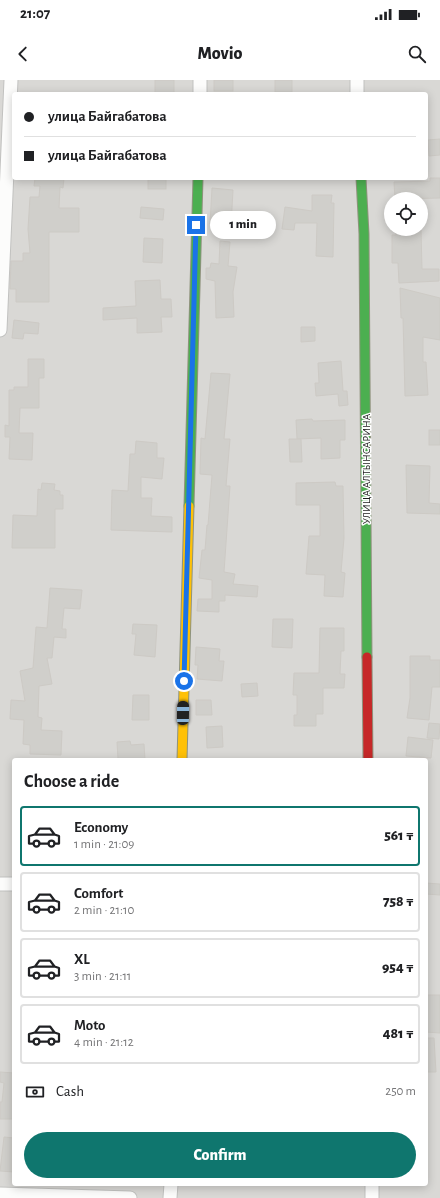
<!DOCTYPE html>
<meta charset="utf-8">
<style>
body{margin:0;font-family:"Alegreya Sans",sans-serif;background:#f2f2f2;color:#202124;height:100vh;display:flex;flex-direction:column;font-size:15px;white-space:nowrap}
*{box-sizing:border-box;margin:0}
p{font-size:13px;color:#757577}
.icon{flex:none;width:22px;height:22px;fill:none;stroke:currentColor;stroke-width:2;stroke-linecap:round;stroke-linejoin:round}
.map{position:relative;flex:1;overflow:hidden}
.side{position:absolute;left:12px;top:678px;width:416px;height:428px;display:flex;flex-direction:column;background:#fff;border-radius:4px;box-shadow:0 2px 10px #0003}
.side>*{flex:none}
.banner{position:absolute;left:12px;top:12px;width:416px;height:88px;border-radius:4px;box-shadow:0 2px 10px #0003;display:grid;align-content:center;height:88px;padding:0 12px;background:#fff}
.controls{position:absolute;left:384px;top:112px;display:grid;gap:8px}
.controls a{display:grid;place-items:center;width:44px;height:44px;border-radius:50%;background:#fff;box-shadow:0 2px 10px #0003;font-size:20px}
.end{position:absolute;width:18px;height:18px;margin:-9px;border:5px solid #1a73e8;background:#fff;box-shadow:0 0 0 2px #fff}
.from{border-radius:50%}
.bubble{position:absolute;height:28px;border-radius:14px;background:#fff;box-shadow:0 2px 10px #0003;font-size:13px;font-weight:800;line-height:28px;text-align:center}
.car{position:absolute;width:12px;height:24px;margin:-12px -6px;border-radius:5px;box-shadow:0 0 3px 1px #0007;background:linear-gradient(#222 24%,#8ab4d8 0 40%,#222 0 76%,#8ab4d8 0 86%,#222 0)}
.banner b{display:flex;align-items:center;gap:14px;height:38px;font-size:15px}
.banner b+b{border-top:1px solid #e0e0e0}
.banner i{width:10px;height:10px;background:#202124}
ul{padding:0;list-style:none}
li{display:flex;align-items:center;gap:12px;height:60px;margin:0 8px 6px;padding:0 4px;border:2px solid #e0e0e0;border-radius:4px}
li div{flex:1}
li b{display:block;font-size:15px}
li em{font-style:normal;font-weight:800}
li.current{border-color:#0f766e}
li>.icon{width:36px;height:36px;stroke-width:1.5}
h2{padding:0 12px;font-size:18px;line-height:48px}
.pay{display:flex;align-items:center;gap:10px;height:44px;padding:0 12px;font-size:15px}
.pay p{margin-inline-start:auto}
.action{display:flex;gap:8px;margin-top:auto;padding:8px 12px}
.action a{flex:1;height:46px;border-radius:24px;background:#0f766e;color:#fff;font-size:16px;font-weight:800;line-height:46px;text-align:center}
.status{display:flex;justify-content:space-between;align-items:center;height:28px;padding:0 20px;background:#fff;direction:ltr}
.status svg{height:11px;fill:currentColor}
header{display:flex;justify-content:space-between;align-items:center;height:52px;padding:0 12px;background:#fff;font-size:18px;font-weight:800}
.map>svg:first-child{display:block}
.residential{fill:#d9d8d5;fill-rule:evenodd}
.building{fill:#d0cfcb;stroke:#cdcac5}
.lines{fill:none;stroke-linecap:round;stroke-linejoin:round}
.street-casing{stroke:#c2c2c0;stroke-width:15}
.fast-casing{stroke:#8f937d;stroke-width:11}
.slow-casing{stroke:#8f937d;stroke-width:11}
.jam-casing{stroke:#8f937d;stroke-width:11}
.street{stroke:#fcfcfb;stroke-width:13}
.fast{stroke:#4caf50;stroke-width:9}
.slow{stroke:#ffc107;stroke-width:9}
.jam{stroke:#c62828;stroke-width:9}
.route{stroke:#1a73e8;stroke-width:5}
.labels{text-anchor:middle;stroke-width:3;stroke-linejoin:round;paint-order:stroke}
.street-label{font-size:11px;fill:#1b1b1b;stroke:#fff}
</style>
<div class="status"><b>21:07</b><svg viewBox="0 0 49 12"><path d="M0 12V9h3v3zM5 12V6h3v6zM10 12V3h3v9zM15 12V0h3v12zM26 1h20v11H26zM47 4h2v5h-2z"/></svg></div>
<header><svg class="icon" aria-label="back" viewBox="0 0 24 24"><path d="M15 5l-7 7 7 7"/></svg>Movio<svg class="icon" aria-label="search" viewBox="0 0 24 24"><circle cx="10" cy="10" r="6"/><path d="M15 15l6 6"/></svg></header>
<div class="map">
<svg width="440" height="1118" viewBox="0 0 440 1118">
<rect width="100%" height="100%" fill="#eae9e4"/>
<path class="residential" d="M 0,0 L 440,0 L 440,1118 L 0,1118 ZM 14,14 L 426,14 L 426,98 L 14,98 ZM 391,119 L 421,119 L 421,149 L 391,149 ZM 14,680 L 426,680 L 426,1104 L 14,1104 Z"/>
<g class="building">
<rect x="155" y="0" width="19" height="14"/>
<rect x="214" y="0" width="19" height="11"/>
<rect x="275" y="0" width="17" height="12"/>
<polygon points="440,59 440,75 429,76 428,60"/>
<polygon points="35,98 64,98 63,108 60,107 59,128 79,128 79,152 49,152 49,222 16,222 16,209 10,209 11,181 23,181 23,173 30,173 28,149 30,117 39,117 40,106 34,106"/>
<rect x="148" y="98" width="18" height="11"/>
<polygon points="430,98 440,98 440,118 395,119 394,102 430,101"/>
<polygon points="212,108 233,110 231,146 210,144"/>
<polygon points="312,115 332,115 331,123 334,123 333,177 316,176 317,143 295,143 294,150 282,149 285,127 312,131"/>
<polygon points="141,127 164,129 163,140 140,138"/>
<polygon points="396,149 421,149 422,189 439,189 439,201 399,203 398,183 392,183 392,155 396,155"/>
<polygon points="144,158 163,159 162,183 143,182"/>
<polygon points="220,161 230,162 228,186 237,187 233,212 234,237 216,238 215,201 206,199 206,188 210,188 211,183 219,184"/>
<polygon points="160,200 161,219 171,219 172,237 161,237 162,252 137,253 137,238 103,240 103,228 136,226 135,201"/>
<polygon points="400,208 440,218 440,260 423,257 423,282 426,282 428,315 405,316 403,238 401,238"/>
<polygon points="14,240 39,243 38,254 24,253 23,259 12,258"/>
<polygon points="301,247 315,247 315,261 301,262"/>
<polygon points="28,279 44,279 44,298 39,298 39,328 20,328 19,353 33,353 32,380 9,379 10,357 5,357 5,345 9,346 9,310 14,310 14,307 28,307"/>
<polygon points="341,281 343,311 347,311 348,325 339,326 338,314 316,316 315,303 319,303 318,283"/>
<polygon points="211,293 230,294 224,359 230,359 226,406 230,406 224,492 235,494 233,504 258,506 257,517 225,515 225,521 219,521 219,532 197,531 198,519 212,519 212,500 199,498 202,470 205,470 207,445 208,445 212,395 200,394 201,358 205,359"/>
<polygon points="312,339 313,341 345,340 345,360 340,360 340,378 321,379 321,358 297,359 296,340"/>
<rect x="429" y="350" width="11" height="15"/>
<polygon points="289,359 301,359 302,382 290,382"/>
<polygon points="136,361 157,363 157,378 164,378 162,399 141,397 141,418 152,418 151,436 172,437 172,452 111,450 112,410 128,411 130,374 135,374"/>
<polygon points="406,385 430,386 429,423 440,424 440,434 407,433"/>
<polygon points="335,402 336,406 343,406 344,458 341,492 345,493 343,517 324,516 325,495 306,494 309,456 320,456 320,425 296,425 296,403"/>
<polygon points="42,403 55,404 54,410 60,411 60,415 63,415 63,429 55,429 55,468 12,468 13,435 37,436 38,409 41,410"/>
<polygon points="50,508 82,510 80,529 64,528 62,549 66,549 66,558 54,557 52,578 47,578 52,604 39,606 38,637 42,638 41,650 62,651 61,675 30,674 30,665 23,664 24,640 10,639 11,620 25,621 20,591 33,588 36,547 47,548"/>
<polygon points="273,539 293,539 292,568 272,567"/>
<polygon points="133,544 157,545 155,577 134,575 136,554 132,554"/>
<polygon points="320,548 344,548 344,571 341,571 340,594 345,594 344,608 323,608 323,634 316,634 316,646 294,646 294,635 297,635 297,615 293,615 294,593 319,593"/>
<polygon points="196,567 220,569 219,581 224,581 222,601 197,599 198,585 195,585"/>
<polygon points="410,576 430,576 430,580 440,580 440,607 432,607 429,640 407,638 410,618"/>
<polygon points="257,603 258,616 242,617 241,604"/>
<polygon points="133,615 149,615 149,640 132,640"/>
<polygon points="196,620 211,620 212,635 196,635"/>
<polygon points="429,643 440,644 439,659 427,658"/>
<polygon points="222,646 223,667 207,668 206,647"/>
<polygon points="408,657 433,660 431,678 406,676"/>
<polygon points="130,661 131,665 144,664 145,680 118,679 117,662"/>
<polygon points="426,803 440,804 440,815 426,814"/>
<polygon points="426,915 440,915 440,953 426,952"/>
<polygon points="426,958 434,958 436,992 426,992"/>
<polygon points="0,992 14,993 14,1039 0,1039 0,1022 2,1022 4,1003 0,1002"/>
<polygon points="4,1057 14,1058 14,1092 0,1091"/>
</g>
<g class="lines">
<defs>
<g id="street">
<polyline points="357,0 357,14"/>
<polyline points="200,14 200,0"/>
<polyline points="0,250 11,0"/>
<polyline points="0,804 14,804"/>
<polyline points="372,1104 372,1118"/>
<polyline points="0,1114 130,1118"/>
<polyline points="170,1118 171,1104"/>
</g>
<g id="fast">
<polyline points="361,98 364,154 367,577"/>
<polyline points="189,426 198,98"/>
</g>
<polyline id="slow" points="182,680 189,426"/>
<polyline id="jam" points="367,577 368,680"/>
</defs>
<use href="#street" class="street-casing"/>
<use href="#fast" class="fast-casing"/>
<use href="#slow" class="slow-casing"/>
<use href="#jam" class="jam-casing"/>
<use href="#street" class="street"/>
<use href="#fast" class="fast"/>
<use href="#slow" class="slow"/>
<use href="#jam" class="jam"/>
</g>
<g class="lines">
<polyline class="route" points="184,601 196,145"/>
</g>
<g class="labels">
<g class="street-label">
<text transform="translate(366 389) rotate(-90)" y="4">УЛИЦА АЛТЫНСАРИНА</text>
</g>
</g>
</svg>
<div class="controls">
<a><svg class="icon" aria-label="locate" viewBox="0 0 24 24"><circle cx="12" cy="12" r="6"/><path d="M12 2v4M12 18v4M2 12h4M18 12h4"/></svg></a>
</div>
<i class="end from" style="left:184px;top:601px"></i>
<i class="end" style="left:196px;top:145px"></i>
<div class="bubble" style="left:210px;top:131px;width:66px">1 min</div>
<i class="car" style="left:183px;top:633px;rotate:1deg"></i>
<div class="banner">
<b><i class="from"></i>улица Байгабатова</b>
<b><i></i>улица Байгабатова</b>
</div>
<section class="side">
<h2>Choose a ride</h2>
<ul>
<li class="current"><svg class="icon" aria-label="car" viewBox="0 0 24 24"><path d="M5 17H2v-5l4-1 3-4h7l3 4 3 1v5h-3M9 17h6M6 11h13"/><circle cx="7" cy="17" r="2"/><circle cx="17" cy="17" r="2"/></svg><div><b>Economy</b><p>1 min · 21:09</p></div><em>561 ₸</em></li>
<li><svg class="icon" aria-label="car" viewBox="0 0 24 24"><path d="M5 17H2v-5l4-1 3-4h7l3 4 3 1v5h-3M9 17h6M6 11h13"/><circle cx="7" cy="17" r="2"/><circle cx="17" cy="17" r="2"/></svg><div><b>Comfort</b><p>2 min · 21:10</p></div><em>758 ₸</em></li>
<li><svg class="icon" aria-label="car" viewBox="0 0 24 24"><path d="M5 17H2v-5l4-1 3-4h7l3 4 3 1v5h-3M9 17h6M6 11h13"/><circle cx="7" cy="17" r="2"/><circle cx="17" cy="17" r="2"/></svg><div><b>XL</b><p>3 min · 21:11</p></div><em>954 ₸</em></li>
<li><svg class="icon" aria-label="car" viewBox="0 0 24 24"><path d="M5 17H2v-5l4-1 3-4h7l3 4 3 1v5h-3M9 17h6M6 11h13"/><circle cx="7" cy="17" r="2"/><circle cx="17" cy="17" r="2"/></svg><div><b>Moto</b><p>4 min · 21:12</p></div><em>481 ₸</em></li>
</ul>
<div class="pay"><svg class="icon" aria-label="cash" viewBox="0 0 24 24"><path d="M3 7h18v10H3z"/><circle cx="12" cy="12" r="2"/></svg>Cash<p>250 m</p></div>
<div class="action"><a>Confirm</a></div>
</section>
</div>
